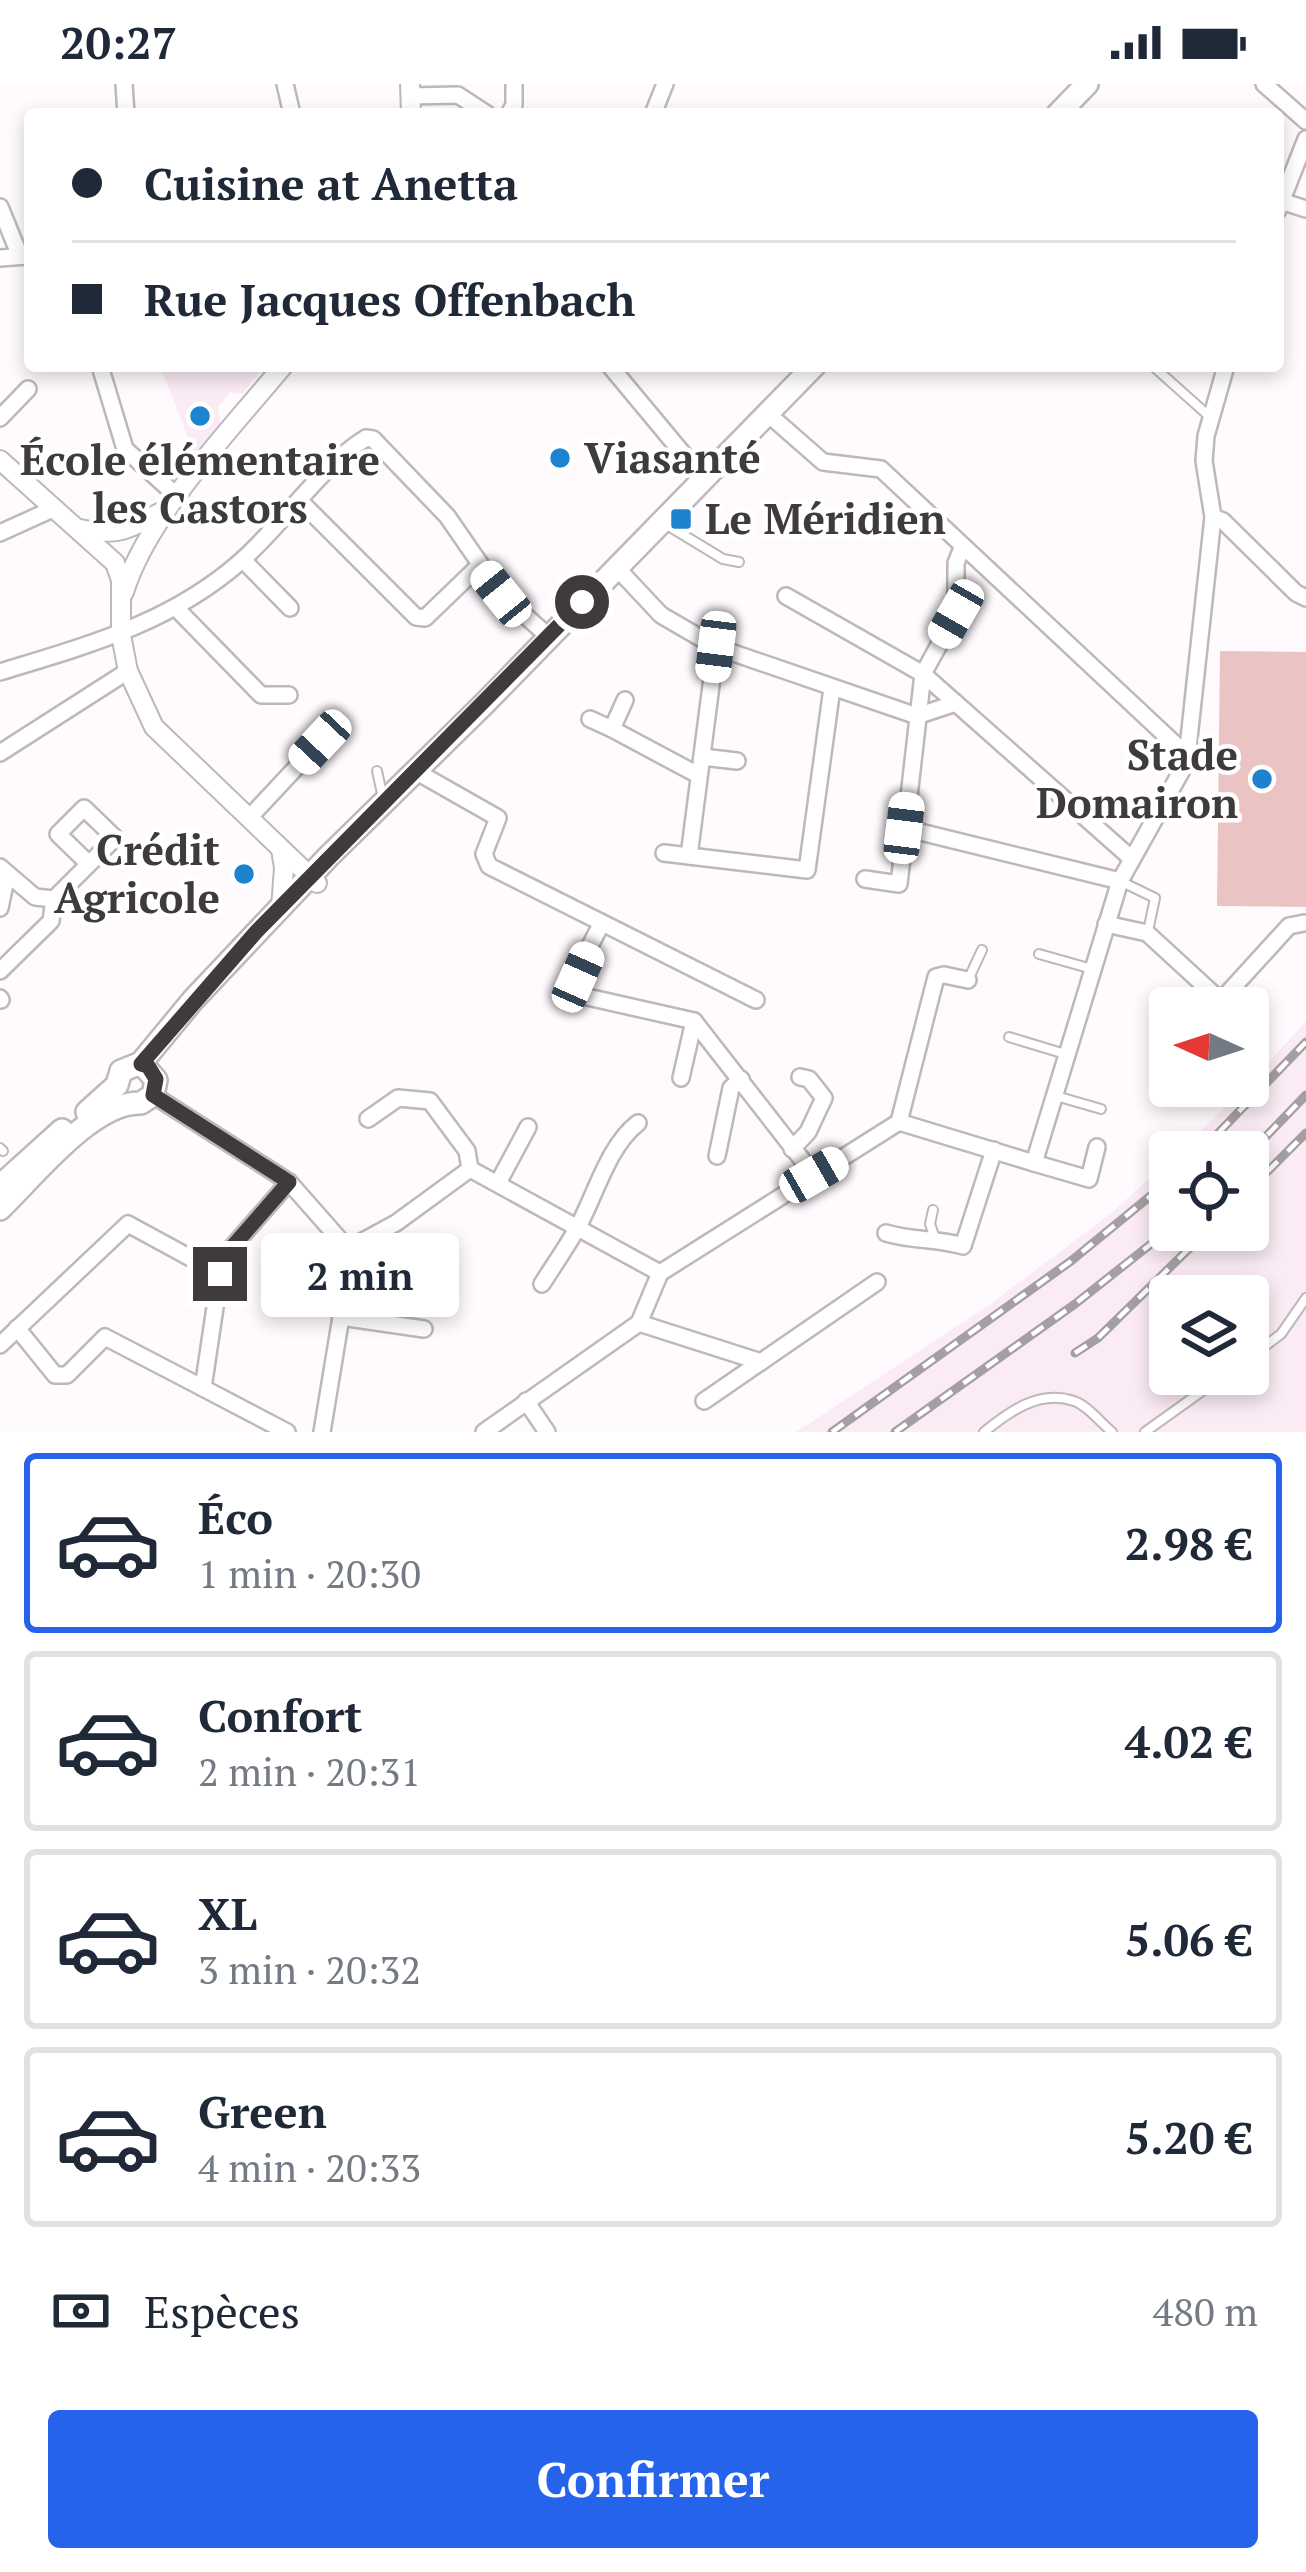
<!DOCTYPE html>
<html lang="fr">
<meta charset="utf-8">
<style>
body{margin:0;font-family:"PT Serif",serif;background:#f6f6f7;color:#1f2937;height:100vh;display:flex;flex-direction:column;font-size:45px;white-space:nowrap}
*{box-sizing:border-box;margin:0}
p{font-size:39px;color:#747a83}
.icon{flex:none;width:66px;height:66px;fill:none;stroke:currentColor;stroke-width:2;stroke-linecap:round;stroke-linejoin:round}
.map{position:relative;height:1348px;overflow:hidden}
.details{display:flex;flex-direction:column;background:#fff;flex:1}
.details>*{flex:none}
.top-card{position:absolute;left:24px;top:24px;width:1260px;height:264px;border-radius:12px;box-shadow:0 6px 18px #0003;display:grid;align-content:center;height:264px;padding:0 48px;background:#fff}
.needle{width:78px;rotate:273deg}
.tools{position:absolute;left:1149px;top:903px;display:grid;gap:24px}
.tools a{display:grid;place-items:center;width:120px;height:120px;border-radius:12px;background:#fff;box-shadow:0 6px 18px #0003;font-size:60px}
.end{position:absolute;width:54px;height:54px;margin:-27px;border:15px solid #3f3b3d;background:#fff;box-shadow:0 0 0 6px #fff}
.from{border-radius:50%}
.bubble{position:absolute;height:84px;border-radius:12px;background:#fff;box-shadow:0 6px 18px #0003;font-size:39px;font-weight:600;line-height:84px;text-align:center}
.car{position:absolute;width:36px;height:72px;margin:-36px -18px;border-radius:15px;box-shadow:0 0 9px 3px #0007;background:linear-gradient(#fff 24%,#345 0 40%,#fff 0 76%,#345 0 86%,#fff 0)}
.top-card b{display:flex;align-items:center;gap:42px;height:114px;font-size:45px}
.top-card b+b{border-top:3px solid #e0e1e3}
.top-card i{width:30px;height:30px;background:#1f2937}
ul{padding:21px 0 0;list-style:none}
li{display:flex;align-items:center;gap:36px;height:180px;margin:0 24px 18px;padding:0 24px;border:6px solid #e0e1e3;border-radius:12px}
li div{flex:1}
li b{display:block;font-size:45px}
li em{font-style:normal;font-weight:600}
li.active{border-color:#2563eb}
li>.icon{width:108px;height:108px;stroke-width:1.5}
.pay{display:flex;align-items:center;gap:30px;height:132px;padding:0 48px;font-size:45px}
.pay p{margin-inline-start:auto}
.cta{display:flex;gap:24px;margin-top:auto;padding:24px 48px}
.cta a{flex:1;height:138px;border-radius:12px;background:#2563eb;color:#fff;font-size:48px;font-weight:600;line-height:138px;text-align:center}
.status{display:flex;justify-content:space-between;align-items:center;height:84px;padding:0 60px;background:#fff;direction:ltr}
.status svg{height:33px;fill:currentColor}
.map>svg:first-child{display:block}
.built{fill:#fbebf4;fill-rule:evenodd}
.pitch{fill:#eac4c2}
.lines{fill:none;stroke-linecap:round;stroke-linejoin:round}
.service-casing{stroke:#bfb7bb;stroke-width:12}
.minor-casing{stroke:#bfb7bb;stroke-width:20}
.tertiary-casing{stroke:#bfb7bb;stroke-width:22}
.secondary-casing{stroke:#bfb7bb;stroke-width:26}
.service{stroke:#fff;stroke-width:8}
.minor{stroke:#fff;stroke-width:15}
.tertiary{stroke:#fff;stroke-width:18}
.secondary{stroke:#fff;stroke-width:21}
.rail-casing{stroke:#a49fa2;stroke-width:9}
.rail{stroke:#fff;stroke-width:4.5;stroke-dasharray:14;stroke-linecap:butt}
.route{stroke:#3f3b3d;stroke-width:15}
.poi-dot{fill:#1d83ce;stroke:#fff;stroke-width:4.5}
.labels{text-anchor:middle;stroke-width:9;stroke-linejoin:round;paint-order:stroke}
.poi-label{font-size:42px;font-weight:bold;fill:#3f3b3d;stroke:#fff;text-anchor:start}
</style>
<div class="status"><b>20:27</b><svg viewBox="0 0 49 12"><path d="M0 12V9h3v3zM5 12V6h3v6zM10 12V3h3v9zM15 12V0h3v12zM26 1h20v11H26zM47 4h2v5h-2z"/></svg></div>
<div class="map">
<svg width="1306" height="1348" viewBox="0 0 1306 1348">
<rect width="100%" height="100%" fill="#fffafd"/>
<g class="built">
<polygon points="160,282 264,282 242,310 230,308 218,324 221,341 195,371"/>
<path d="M 1306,937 L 1306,1348 L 796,1348 L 986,1223 L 1110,1130 L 1170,1076 L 1170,1146 L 1248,1146 L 1248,1068 L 1178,1068 L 1248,1002 ZM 1170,1212 L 1248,1212 L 1248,1290 L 1170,1290 Z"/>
</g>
<polygon class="pitch" points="1220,567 1306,568 1306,823 1217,822"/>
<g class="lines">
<defs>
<g id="service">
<polyline points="1153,282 1210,333"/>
<polyline points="667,441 723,475 739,478"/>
<polyline points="377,687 383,714"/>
<polyline points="1120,797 1155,814 1148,847"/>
<polyline points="1039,870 1092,885"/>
<polyline points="968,896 982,866"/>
<polyline points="1009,953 1065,970"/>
<polyline points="1056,1012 1101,1025"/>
<polyline points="0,1064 3,1067"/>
<polyline points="933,1126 930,1140 935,1154"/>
<polyline points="1248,1275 1281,1250 1306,1214"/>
<path d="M 984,1348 C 1009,1328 1039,1305 1074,1317 C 1087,1321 1101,1339 1112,1348"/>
<polyline points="1145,1348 1226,1290"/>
</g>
<g id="minor">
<polyline points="124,0 126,30"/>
<polyline points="285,0 292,30"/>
<polyline points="1264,0 1306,37"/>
<polyline points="410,12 458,11 487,30"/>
<polyline points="509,30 514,21 514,0"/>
<polyline points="653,30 665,0"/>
<polyline points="1281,117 1306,125"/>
<polyline points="0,123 20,172"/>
<polyline points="1278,126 1306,55"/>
<polyline points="0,174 27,172"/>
<polyline points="100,282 125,365 178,413"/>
<polyline points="610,282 704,395"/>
<polyline points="767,329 823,378 881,385 1177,662 1188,664"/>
<polyline points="0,334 28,305"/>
<polyline points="300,417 416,533 425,534 479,482"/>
<polyline points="1213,433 1223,437 1296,509 1306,514"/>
<polyline points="0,449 55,424"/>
<polyline points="243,476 290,524"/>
<polyline points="616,483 661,531 716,563 917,632 956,619"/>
<polyline points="786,512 923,590 1132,775"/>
<polyline points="177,525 261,611 289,611"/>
<polyline points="716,563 689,772 807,786 832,604"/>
<path d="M 0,588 C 88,561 171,539 241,477 C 281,442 322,381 366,354 L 373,355 L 447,432 L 501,510 L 548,552"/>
<polyline points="625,616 612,645 698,691"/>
<polyline points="590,635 612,645"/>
<polyline points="0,669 128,587"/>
<polyline points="702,673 737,677"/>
<polyline points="417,688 498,734 484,770 489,782 756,916"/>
<polyline points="249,734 320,658"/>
<polyline points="904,744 1120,797"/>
<polyline points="664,769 689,772"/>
<polyline points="0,783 35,813 54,815 115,754 84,724 58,750 89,780"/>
<polyline points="865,795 899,800 923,590 956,530 956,479 962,464"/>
<polyline points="0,824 7,790"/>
<path d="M 601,840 C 592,861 569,891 583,912 L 694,937 L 814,1091"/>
<polyline points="1106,840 1147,849 1221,917"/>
<polyline points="0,887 51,837 54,815"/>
<polyline points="0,914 1,916"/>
<polyline points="1216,922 1289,842 1304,839"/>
<polyline points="681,994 694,937"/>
<polyline points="1160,999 1163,982 1170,974"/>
<polyline points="153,1011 289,1098 348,1165 341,1233 322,1348"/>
<polyline points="368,1035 398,1014 430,1017 467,1067 470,1085"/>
<polyline points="899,1038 936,893 944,891 968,896"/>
<polyline points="792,1065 808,1048 824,1014 809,995 800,993"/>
<polyline points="717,1072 731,1004 741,995"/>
<polyline points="1034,1079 1089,1095 1097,1063"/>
<polyline points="498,1099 528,1043"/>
<path d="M 886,1149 C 912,1157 936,1154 963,1162 L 994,1066"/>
<polyline points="348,1165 396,1139 470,1085 660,1189"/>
<path d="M 542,1200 C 554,1181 568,1161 579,1141 C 596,1109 609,1061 638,1039"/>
<polyline points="341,1233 424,1245"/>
<polyline points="639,1239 761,1278"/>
<polyline points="17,1244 55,1291 67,1291 105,1253 203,1304"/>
<polyline points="0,1261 128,1140 220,1190"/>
<polyline points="526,1317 547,1348"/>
<polyline points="704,1317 877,1198"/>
<polyline points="287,1348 203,1304 220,1190 227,1169 289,1098"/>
<polyline points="484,1348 639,1239 660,1189 899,1038 1034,1079 1120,797 1182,686 1188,664 1213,433 1204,377 1206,352 1226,282"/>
</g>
<g id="tertiary">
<polyline points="410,0 411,30"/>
<polyline points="0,376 115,479 121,496 121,551 128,587 154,643 317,799"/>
<path d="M 80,445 C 122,453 129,444 165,426"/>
<path d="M 124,508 C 147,432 231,345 283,282"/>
<polyline points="281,824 284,784 281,765"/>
</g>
<g id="secondary">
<polyline points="1058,30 1087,0"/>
<polyline points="141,979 193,916 328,773 484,620 814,282"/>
<polyline points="87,1028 117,1001 121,987 141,979"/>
<polyline points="0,1102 62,1046"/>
<path d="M 0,1125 C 34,1092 93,1017 141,1019 L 153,1011 L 156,996 L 141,979"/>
</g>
</defs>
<use href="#service" class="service-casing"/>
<use href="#minor" class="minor-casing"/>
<use href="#tertiary" class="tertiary-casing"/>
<use href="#secondary" class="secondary-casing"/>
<use href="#service" class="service"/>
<use href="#minor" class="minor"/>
<use href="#tertiary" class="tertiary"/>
<use href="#secondary" class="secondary"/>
<defs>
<g id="rail">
<polyline points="1200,1068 1306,958"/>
<polyline points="1248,1071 1306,1011"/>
<polyline points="1248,1107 1306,1049"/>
<polyline points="1075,1269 1098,1254 1208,1146"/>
<polyline points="832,1348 1071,1177 1170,1096"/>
<polyline points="895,1348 1075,1220 1170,1145"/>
</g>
</defs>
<use href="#rail" class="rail-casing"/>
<use href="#rail" class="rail"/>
</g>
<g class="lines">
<polyline class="route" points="220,1190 227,1169 289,1098 153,1011 156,995 148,982 141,980 256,848 582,518"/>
</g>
<g class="poi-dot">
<circle cx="200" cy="332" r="12"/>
<circle cx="560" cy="374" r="12"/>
<rect x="669" y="423" width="24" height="24" rx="6"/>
<circle cx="1262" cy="695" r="12"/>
<circle cx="244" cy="790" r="12"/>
</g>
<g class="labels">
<g class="poi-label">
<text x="584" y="389">Viasanté</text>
<text x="200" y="391" text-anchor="middle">École élémentaire<tspan x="200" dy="48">les Castors</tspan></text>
<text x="705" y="450">Le Méridien</text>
<text x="1238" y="686" text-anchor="end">Stade<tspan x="1238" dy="48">Domairon</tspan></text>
<text x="220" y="781" text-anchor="end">Crédit<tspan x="220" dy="48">Agricole</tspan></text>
</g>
</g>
</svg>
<div class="tools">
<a><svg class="needle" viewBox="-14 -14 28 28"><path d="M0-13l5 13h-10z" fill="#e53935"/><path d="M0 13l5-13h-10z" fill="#747a83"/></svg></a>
<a><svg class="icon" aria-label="locate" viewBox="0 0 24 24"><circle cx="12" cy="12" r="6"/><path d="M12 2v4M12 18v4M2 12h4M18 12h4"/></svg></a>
<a><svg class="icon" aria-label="layers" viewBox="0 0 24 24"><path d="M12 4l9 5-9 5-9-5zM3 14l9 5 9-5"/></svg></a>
</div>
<i class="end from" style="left:582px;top:518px"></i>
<i class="end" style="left:220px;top:1190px"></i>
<div class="bubble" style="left:261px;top:1149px;width:198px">2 min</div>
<i class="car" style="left:501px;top:510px;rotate:321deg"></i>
<i class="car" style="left:956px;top:530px;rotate:210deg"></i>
<i class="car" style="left:716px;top:563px;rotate:187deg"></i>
<i class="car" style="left:320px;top:658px;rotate:223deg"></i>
<i class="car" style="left:904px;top:744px;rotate:7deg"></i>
<i class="car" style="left:578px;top:893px;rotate:24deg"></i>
<i class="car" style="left:814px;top:1091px;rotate:60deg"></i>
<div class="top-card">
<b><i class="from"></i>Cuisine at Anetta</b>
<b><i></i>Rue Jacques Offenbach</b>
</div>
</div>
<section class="details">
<ul>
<li class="active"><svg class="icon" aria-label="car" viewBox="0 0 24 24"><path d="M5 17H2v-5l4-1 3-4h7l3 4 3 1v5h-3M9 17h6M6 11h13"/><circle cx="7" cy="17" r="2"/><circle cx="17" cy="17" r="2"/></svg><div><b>Éco</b><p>1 min · 20:30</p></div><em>2.98 €</em></li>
<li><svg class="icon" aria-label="car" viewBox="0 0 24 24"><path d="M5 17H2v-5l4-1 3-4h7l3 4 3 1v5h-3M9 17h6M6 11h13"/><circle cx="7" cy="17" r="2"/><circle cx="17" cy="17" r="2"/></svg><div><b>Confort</b><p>2 min · 20:31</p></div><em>4.02 €</em></li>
<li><svg class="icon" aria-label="car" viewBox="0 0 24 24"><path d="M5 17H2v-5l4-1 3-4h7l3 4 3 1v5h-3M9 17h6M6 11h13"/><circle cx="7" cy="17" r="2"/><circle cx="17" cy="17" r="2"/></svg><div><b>XL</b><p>3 min · 20:32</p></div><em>5.06 €</em></li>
<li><svg class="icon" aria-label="car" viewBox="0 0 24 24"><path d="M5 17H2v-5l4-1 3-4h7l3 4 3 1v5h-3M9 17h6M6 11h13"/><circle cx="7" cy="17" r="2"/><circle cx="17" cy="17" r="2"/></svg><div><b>Green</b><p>4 min · 20:33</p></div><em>5.20 €</em></li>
</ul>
<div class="pay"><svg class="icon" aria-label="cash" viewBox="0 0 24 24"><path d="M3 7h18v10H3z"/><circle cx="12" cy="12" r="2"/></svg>Espèces<p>480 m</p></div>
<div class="cta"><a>Confirmer</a></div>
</section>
